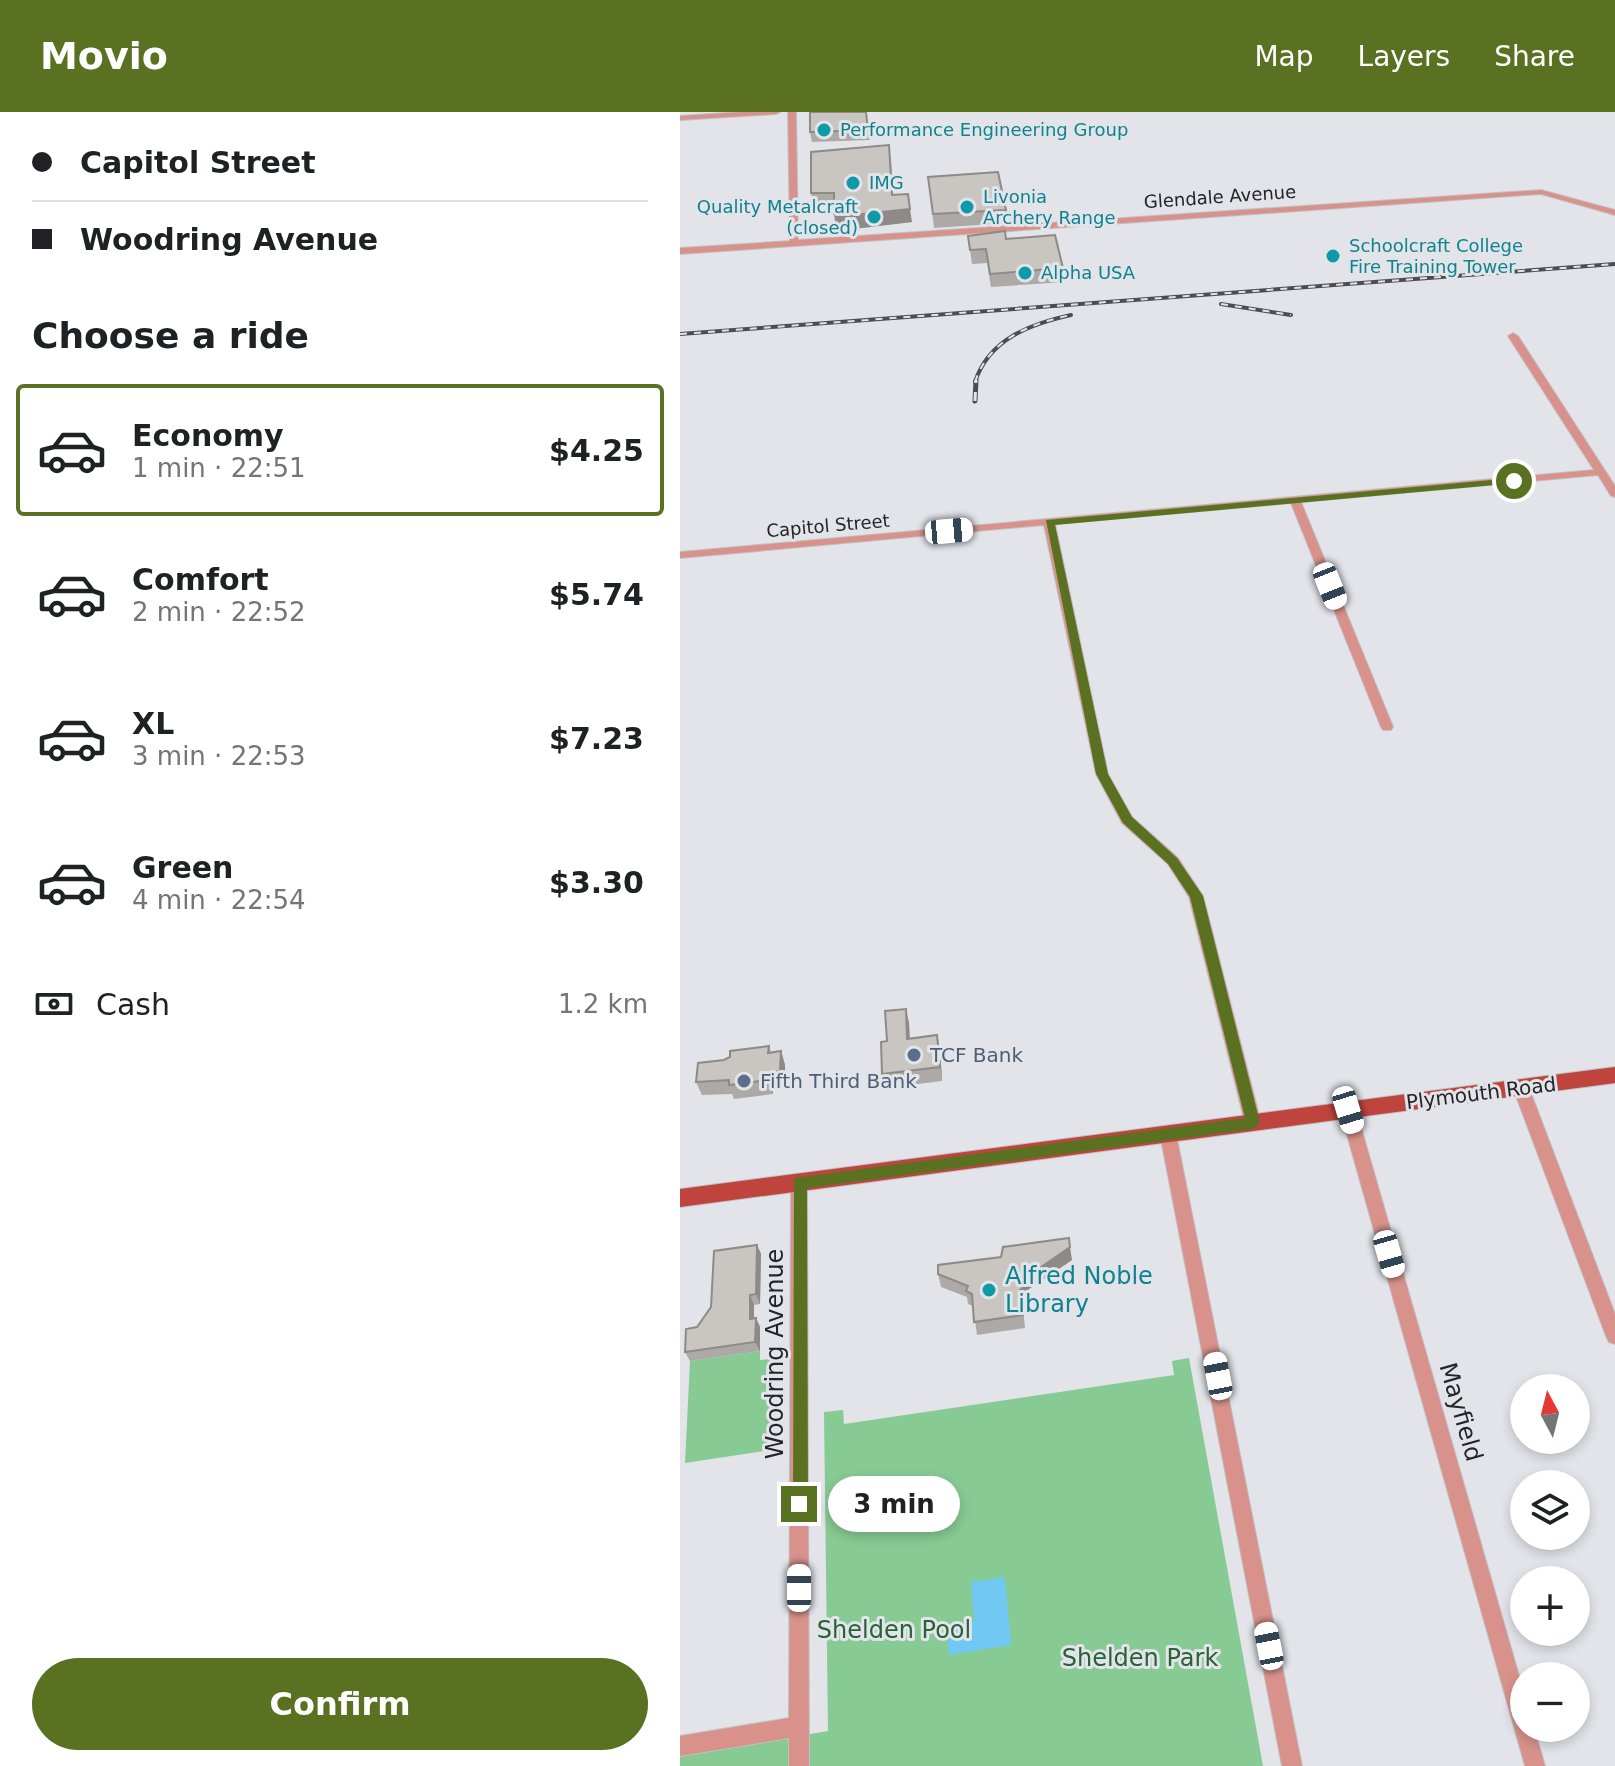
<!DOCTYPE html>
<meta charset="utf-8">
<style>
body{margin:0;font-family:"DejaVu Sans",sans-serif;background:#f6f6f6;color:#202124;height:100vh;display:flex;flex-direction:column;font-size:30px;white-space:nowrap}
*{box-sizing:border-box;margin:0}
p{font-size:26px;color:#757577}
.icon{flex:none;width:44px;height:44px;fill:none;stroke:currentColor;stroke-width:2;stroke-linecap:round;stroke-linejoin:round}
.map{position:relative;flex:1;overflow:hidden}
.details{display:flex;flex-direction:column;background:#fff;width:680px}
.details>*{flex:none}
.banner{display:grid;align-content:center;height:176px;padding:0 32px;background:#fff}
.needle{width:52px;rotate:353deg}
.fabs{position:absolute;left:830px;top:1262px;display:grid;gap:16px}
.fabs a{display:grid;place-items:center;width:80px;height:80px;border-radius:50%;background:#fff;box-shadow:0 4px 12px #0003;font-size:40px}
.end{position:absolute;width:36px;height:36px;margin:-18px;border:10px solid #5b7122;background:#fff;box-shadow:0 0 0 4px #fff}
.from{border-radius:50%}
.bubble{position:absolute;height:56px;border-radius:28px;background:#fff;box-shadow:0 4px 12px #0003;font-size:26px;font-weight:700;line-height:56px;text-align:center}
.car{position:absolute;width:24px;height:48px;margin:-24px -12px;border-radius:10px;box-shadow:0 0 6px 2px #0007;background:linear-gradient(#fff 24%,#345 0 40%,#fff 0 76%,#345 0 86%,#fff 0)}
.banner b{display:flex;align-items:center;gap:28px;height:76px;font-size:30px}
.banner b+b{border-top:2px solid #e0e0e0}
.banner i{width:20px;height:20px;background:#202124}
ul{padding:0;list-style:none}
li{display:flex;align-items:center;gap:24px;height:132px;margin:0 16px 12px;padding:0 16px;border:4px solid transparent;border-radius:8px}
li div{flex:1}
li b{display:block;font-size:30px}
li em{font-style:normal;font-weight:700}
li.active{border-color:#5b7122}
li>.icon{width:72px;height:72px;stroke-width:1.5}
h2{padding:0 32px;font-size:36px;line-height:96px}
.pay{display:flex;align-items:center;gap:20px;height:88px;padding:0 32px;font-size:30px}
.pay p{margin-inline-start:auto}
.button{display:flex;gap:16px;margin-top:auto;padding:16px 32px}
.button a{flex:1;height:92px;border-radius:48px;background:#5b7122;color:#fff;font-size:32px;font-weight:700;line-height:92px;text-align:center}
header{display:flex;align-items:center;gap:48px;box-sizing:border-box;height:112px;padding:0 40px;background:#5b7122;color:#fff}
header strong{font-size:38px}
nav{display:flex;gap:44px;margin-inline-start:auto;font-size:28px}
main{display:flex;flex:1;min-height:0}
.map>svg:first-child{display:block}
.green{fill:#87ca93}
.water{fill:#71c8f3}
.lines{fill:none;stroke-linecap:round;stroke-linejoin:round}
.minor-casing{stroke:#c0c2c6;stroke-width:2}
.major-casing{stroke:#c0c2c6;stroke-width:2}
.minor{fill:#d8928b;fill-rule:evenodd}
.major{fill:#c0443e;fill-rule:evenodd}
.rail-far1-casing{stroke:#4c4d50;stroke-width:4}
.rail-casing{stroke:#4c4d50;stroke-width:5}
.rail-far1{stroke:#e2e4e9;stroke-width:2;stroke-dasharray:7;stroke-linecap:butt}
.rail{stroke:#e2e4e9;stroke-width:3;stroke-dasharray:9;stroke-linecap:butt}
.wall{fill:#ada9a6}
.shaded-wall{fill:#8d8a87}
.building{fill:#c9c5c1;stroke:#8d8a87;stroke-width:2}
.route{fill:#5b7122}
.culture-dot{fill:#0f9aa8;stroke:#e2e4e9;stroke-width:3}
.service-dot{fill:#5c6f8a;stroke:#e2e4e9;stroke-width:3}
.labels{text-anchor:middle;stroke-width:6;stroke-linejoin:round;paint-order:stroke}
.far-culture-label{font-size:18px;fill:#0d838f;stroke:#e2e4e9;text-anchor:start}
.far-street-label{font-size:18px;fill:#242527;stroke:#e2e4e9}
.service-label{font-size:20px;fill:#4e5e75;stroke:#e2e4e9;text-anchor:start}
.street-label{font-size:20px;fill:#242527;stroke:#e2e4e9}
.near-culture-label{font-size:24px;fill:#0d838f;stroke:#e2e4e9;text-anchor:start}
.near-street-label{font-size:24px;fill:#242527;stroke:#e2e4e9}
.near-park-label{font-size:24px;fill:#276336;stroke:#e2e4e9}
</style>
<header>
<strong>Movio</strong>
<nav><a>Map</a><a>Layers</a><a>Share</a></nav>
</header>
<main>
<section class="details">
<div class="banner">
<b><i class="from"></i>Capitol Street</b>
<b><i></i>Woodring Avenue</b>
</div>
<h2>Choose a ride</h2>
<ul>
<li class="active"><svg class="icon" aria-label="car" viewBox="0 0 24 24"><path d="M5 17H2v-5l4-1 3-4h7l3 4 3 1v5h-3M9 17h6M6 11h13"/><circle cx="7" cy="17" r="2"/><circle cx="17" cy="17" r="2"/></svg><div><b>Economy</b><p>1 min · 22:51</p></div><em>$4.25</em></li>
<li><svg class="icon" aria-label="car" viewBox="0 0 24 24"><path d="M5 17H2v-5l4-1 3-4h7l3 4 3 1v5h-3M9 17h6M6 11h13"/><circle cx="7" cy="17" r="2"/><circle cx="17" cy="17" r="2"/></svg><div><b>Comfort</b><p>2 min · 22:52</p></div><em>$5.74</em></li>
<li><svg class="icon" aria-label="car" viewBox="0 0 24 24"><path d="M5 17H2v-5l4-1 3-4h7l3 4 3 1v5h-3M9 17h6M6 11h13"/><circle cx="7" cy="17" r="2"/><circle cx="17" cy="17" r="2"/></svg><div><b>XL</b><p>3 min · 22:53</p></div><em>$7.23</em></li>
<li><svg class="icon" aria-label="car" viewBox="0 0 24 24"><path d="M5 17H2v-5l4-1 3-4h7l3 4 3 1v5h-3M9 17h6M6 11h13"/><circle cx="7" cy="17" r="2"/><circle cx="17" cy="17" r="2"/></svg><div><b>Green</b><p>4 min · 22:54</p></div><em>$3.30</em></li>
</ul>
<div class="pay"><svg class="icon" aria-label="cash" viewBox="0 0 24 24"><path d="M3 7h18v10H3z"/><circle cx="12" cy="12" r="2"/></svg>Cash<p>1.2 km</p></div>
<div class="button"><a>Confirm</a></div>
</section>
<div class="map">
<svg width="935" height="1654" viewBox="0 0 935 1654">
<rect width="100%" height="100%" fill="#e2e4e9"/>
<g class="green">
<polygon points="80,1239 80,1248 91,1247 90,1338 5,1351 10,1249"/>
<polygon points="509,1246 583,1654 0,1654 0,1644 148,1619 144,1300 163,1298 164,1312 494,1263 492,1249"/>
</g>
<polygon class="water" points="325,1465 331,1533 269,1543 267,1515 294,1510 291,1470"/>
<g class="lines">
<defs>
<g id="minor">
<polygon points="61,0 100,0 96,2 0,8 0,4"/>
<polygon points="108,0 116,0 118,128 861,78 935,98 935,103 861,82 0,142 0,136 110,129"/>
<polygon points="833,221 838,224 935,374 935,385 931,384 918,363 621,390 713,615 711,618 703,618 701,615 611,391 375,412 428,662 452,705 498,746 523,784 581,1011 578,1016 573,1018 568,1016 565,1011 509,785 488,752 442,711 416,662 364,413 0,446 0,440 914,358 828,224"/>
<polygon points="841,970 846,972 849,976 935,1202 935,1232 929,1230 926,1224 833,976 836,972"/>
<polygon points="668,992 673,993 676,998 844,1581 844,1616 854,1616 865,1654 845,1654 660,998 663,993"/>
<polygon points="488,1015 494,1017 496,1022 622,1654 602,1654 480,1022 482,1017"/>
<polygon points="119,1063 125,1065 127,1070 129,1654 109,1654 109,1626 0,1644 0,1624 109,1606 111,1070 113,1065"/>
</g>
<polygon id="major" points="935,955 935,971 0,1095 0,1077"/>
</defs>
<use href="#minor" class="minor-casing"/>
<use href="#major" class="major-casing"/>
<use href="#minor" class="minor"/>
<use href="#major" class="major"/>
<defs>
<g id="rail-far1">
<polyline points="541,192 611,203"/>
<polyline points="0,222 935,152"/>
<path d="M 295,270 C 309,227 350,212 391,203"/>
</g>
<polyline id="rail" points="295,289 296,268"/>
</defs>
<use href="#rail-far1" class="rail-far1-casing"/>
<use href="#rail" class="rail-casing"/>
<use href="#rail-far1" class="rail-far1"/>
<use href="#rail" class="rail"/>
</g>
<g class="wall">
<polygon points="186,0 190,28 132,30 130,20"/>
<polygon points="211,46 213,83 232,110 165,118 165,115 156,116 154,94 133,94 131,81"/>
<polygon points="248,65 326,98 327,111 254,116"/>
<polygon points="288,124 383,156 383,170 311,175 307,151 292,152"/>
<polygon points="229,911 230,926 257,923 260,937 262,969 206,976 202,962 207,929"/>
<polygon points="89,934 91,940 101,939 105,953 105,973 93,975 93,982 54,987 52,982 22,983 16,970 44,948"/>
<polygon points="77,1133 81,1142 80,1192 74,1193 74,1206 76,1206 80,1215 80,1239 10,1249 5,1240 17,1215"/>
<polygon points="392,1148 346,1179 347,1186 342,1190 345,1216 297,1223 293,1194 288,1192 287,1185 261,1175 258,1162"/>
</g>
<g class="shaded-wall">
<polygon points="230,97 232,110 165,118 165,115 156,116 154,102"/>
<polygon points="226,897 229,911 230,941 227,927"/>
<polygon points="257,923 260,937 262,969 260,955"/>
<polygon points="101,939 105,953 105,973 100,959"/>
<polygon points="88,961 93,975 93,982 88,968"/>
<polygon points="77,1133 81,1142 80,1192 76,1182"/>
<polygon points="390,1135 392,1148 346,1179 347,1186 342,1190 345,1216 340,1178 341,1169"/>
<polygon points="70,1183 74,1193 74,1216 70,1207"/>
<polygon points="76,1206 80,1215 80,1239 75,1230"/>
</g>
<g class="building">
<polygon points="130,0 186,0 188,18 130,20"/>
<polygon points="209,33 212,83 228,82 230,97 163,104 163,101 154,102 154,81 131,81 131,40"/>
<polygon points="318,60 326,98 253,102 248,65"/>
<polygon points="325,119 326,127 375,123 383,156 310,162 306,137 290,138 288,124"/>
<polygon points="226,897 227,927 257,923 260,955 202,962 201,930 207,929 205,899"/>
<polygon points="89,934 88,941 101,939 100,959 88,961 88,968 49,973 49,968 16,970 18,951 44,948 50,945 50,939"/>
<polygon points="389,1126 390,1135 341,1169 346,1173 340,1178 343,1203 294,1210 292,1182 286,1179 288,1174 258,1162 258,1153 321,1145 323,1135"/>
<polygon points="77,1133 76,1182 70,1183 70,1207 76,1206 75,1230 5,1240 6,1217 17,1215 31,1195 34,1139"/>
</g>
<polygon class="route" points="834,366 837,371 375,413 428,662 452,705 497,746 523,784 580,1011 573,1017 127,1076 128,1392 119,1400 113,1398 114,1066 565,1006 510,785 488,752 443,711 416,662 366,408"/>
<g class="culture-dot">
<circle cx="144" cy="18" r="8"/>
<circle cx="173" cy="71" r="8"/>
<circle cx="287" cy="95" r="8"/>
<circle cx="194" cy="105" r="8"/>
<circle cx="653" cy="144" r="8"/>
<circle cx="345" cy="161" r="8"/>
<circle cx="309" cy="1178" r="8"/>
</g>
<g class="service-dot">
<circle cx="234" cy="943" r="8"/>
<circle cx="64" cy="969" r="8"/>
</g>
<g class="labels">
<g class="far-culture-label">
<text x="160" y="24">Performance Engineering Group</text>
<text x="189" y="77">IMG</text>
<text x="303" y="91">Livonia<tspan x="303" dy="21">Archery Range</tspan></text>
<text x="178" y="101" text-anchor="end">Quality Metalcraft<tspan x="178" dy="21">(closed)</tspan></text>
<text x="669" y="140">Schoolcraft College<tspan x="669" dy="21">Fire Training Tower</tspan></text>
<text x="361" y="167">Alpha USA</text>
</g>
<g class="far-street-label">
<text transform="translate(540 85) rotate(-4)" y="6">Glendale Avenue</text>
<text transform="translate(148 414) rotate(-5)" y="6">Capitol Street</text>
</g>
<g class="service-label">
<text x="250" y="950">TCF Bank</text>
<text x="80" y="976">Fifth Third Bank</text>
</g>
<g class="street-label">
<text transform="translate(801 981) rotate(-7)" y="7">Plymouth Road</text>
</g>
<g class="near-culture-label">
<text x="325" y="1172">Alfred Noble<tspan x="325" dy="28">Library</tspan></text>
</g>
<g class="near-street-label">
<text transform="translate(95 1242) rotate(-90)" y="8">Woodring Avenue</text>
<text transform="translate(781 1300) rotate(74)" y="8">Mayfield</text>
</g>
<g class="near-park-label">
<text x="214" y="1526">Shelden Pool</text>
<text x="460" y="1554">Shelden Park</text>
</g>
</g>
</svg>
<div class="fabs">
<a><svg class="needle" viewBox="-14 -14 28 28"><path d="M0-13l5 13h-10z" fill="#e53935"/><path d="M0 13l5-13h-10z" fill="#757577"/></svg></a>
<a><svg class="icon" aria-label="layers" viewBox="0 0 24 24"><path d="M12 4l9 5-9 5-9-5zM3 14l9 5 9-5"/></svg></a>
<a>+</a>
<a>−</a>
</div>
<i class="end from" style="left:834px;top:369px"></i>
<i class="end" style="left:119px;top:1392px"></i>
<div class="bubble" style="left:148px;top:1364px;width:132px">3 min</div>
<i class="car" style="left:269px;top:419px;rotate:85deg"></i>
<i class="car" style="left:650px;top:474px;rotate:158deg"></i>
<i class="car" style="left:668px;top:998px;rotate:163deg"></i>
<i class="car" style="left:709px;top:1142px;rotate:164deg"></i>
<i class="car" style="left:538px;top:1264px;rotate:349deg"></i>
<i class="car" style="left:119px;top:1476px;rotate:0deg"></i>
<i class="car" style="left:589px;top:1534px;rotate:349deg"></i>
</div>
</main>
